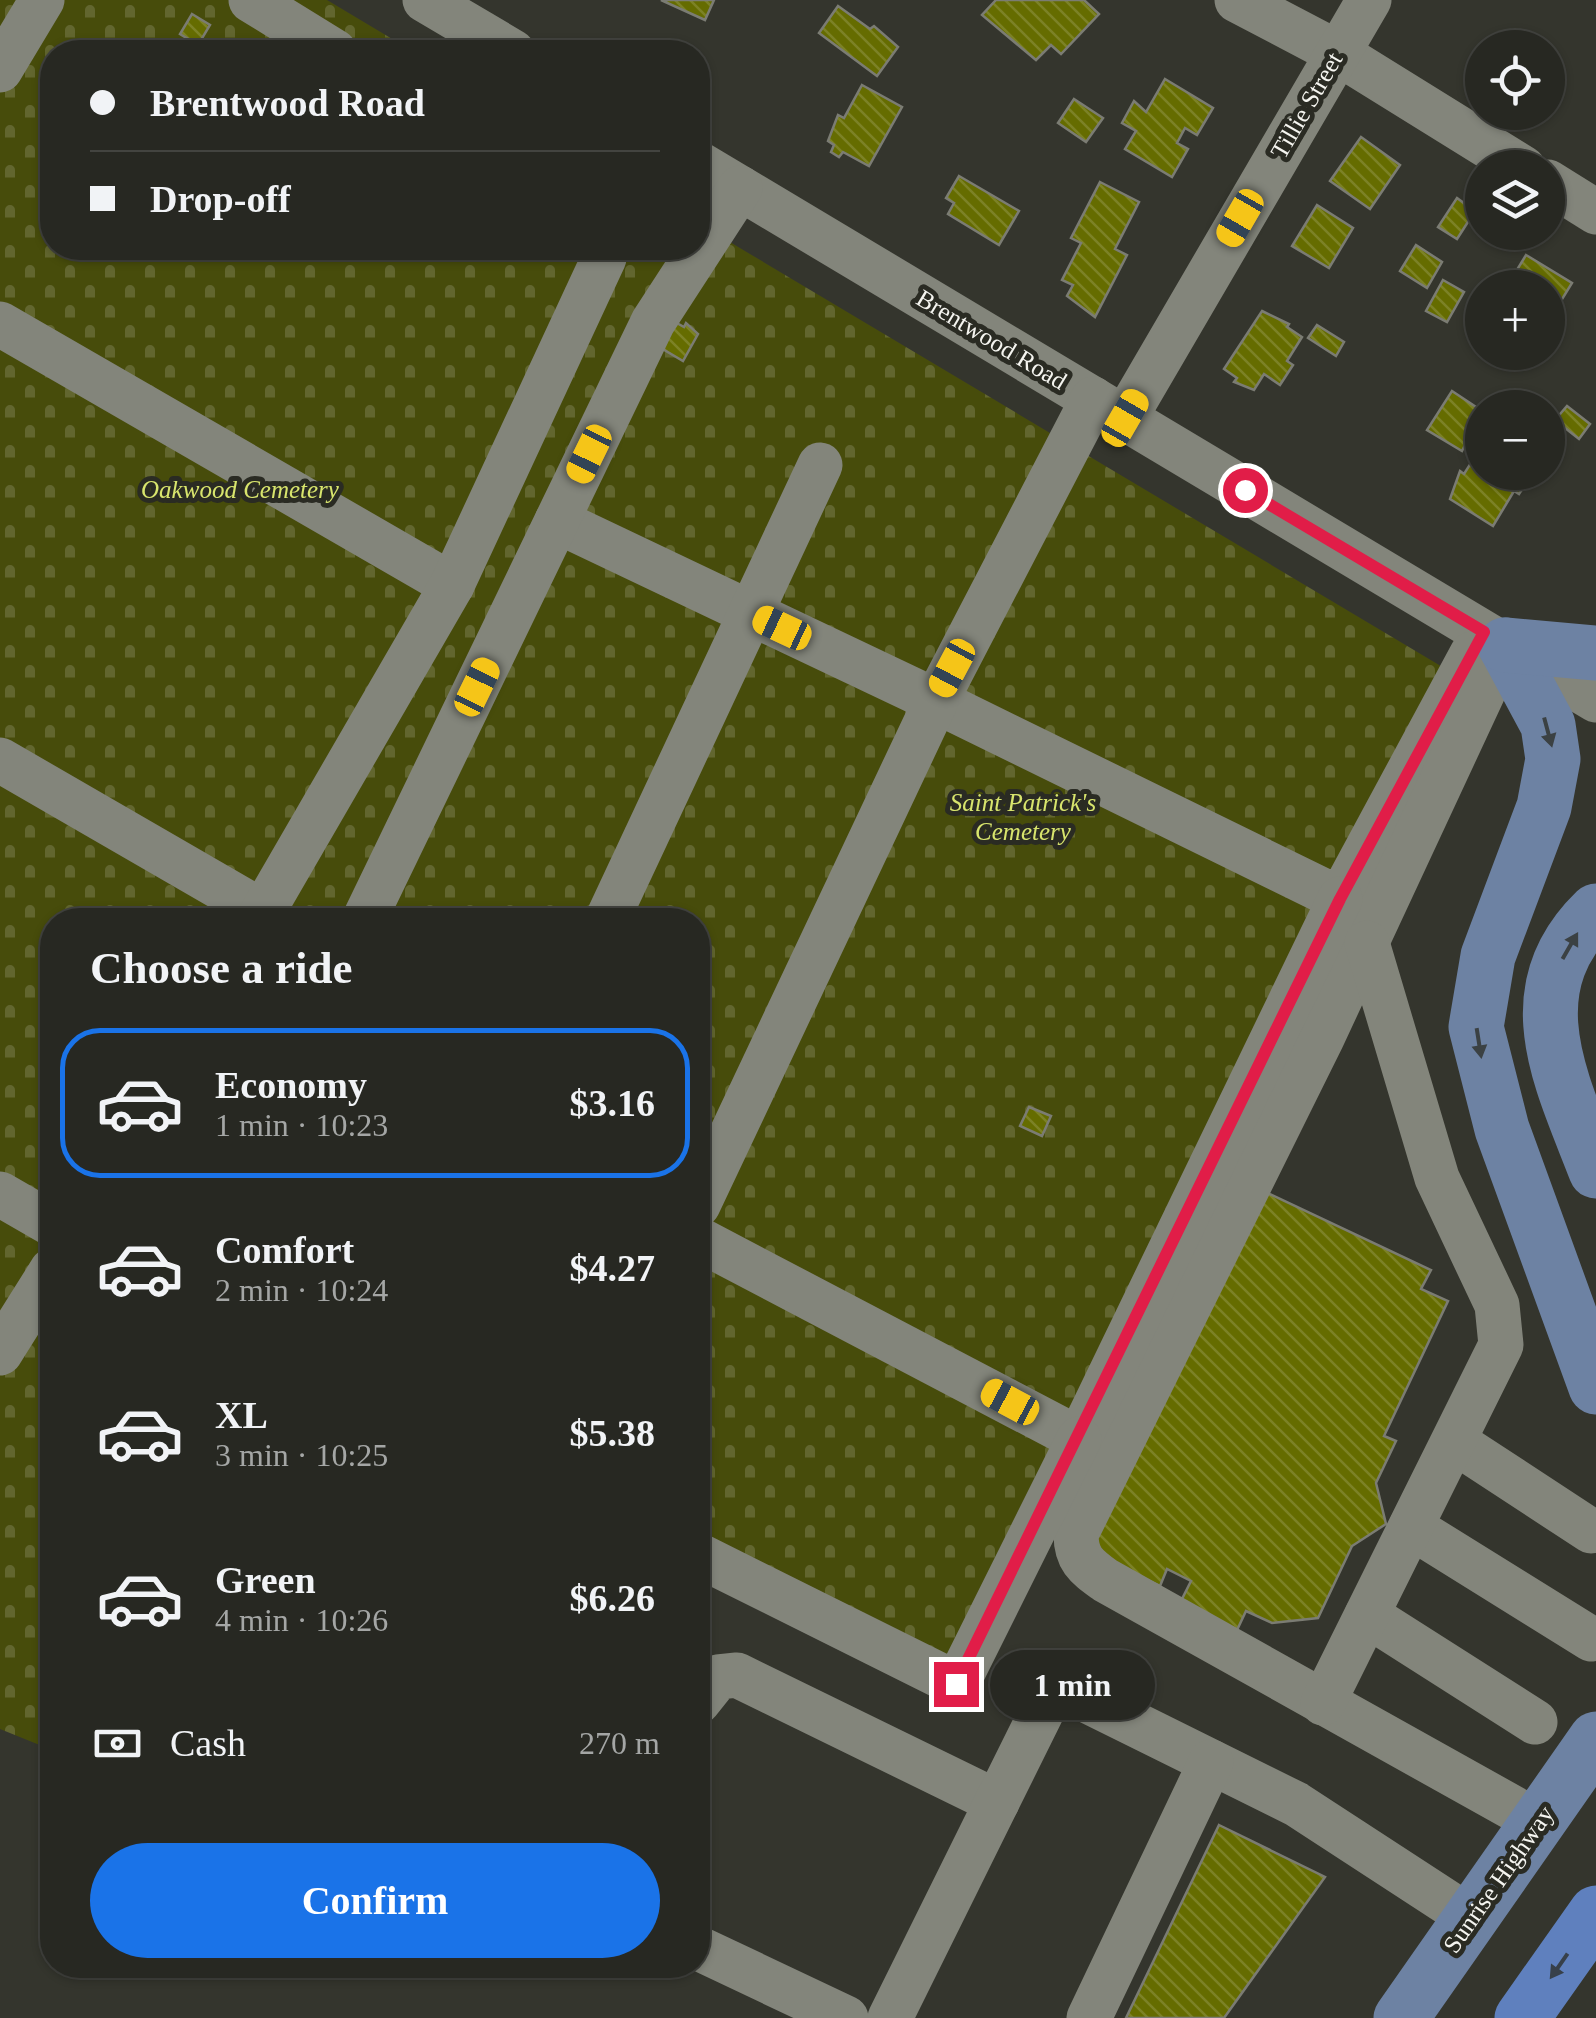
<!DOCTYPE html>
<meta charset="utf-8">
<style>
body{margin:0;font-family:"Times New Roman",serif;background:#2f302a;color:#f1f3f6;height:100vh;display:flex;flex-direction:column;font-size:38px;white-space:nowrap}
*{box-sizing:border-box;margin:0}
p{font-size:32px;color:#a4a6a5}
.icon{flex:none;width:55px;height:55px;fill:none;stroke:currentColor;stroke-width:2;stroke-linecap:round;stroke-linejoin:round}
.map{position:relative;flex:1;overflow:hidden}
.panel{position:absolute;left:40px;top:908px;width:670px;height:1070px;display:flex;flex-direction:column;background:#272822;border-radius:40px;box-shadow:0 2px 8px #0004,0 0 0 2px #434440}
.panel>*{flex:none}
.hud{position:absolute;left:40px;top:40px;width:670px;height:220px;border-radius:40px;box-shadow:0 2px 8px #0004,0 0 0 2px #434440;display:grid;align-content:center;height:220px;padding:0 50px;background:#272822}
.controls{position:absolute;left:1465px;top:30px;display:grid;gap:20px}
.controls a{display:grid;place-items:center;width:100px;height:100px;border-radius:50%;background:#272822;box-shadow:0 2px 8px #0004,0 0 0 2px #434440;font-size:50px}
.end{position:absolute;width:45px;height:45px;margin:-22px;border:12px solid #e11d48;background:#fff;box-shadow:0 0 0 5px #fff}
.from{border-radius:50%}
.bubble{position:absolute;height:70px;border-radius:35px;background:#272822;box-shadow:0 2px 8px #0004,0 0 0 2px #434440;font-size:32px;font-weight:700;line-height:70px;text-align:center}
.car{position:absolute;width:30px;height:60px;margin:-30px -15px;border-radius:12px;box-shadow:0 0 8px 2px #0007;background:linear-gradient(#f5c518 24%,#345 0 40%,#f5c518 0 76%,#345 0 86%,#f5c518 0)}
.hud b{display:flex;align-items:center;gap:35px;height:95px;font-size:38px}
.hud b+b{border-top:2px solid #434440}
.hud i{width:25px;height:25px;background:#f1f3f6}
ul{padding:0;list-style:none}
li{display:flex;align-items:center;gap:30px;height:150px;margin:0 20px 15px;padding:0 30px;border:5px solid transparent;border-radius:40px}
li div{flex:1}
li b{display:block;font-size:38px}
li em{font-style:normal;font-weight:700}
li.active{border-color:#1a73e8}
li>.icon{width:90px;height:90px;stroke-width:1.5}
h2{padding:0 50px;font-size:45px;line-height:120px}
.pay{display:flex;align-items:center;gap:25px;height:110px;padding:0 50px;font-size:38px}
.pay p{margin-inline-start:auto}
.button{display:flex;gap:20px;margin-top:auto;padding:20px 50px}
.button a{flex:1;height:115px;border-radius:60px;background:#1a73e8;color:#fff;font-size:40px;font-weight:700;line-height:115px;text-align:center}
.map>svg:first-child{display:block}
.cemetery{fill:url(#cemetery-stones)}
.building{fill:url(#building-back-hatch);stroke:#7b7c73;stroke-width:2.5}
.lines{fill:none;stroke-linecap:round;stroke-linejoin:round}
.minor{stroke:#83857b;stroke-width:45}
.major{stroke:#6d82a3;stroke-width:55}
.highway{stroke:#5f80be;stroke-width:55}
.oneway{fill:#3b4143}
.oneway2{fill:#37404a}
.route{stroke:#e11d48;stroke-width:12}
.labels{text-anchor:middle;stroke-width:10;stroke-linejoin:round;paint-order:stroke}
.street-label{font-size:25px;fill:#f5f5f0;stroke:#2a2b23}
.park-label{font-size:25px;font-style:italic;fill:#d8e56d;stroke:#2a2b23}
</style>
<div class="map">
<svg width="1596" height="2018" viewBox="0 0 1596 2018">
<defs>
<pattern id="cemetery-stones" width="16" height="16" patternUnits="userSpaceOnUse" patternTransform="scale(2.5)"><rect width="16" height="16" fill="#474c0b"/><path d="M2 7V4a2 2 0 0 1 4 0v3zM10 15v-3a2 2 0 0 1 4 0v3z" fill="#62662f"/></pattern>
<pattern id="building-back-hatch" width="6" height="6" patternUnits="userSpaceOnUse" patternTransform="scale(2.5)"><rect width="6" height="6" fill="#656c00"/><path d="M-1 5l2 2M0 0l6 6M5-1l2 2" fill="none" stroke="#7c8226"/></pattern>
</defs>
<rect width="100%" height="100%" fill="#34352d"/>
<polygon class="cemetery" points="0,0 327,0 414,52 52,52 52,248 698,248 698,223 1471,684 962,1702 703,1580 698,1590 698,920 52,920 52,1750 0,1729"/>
<g class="building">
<polygon points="661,0 714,0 705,20"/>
<polygon points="996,0 1084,0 1099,14 1061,54 1051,45 1036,60 982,15"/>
<polygon points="838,6 870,29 874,26 898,47 877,76 819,33"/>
<polygon points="192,14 210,25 198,45 180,34"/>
<polygon points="1165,79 1213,108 1197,135 1185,128 1177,143 1188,149 1172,177 1125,149 1136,131 1122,123 1134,101 1146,112"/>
<polygon points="862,85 902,107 869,166 843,152 839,157 831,152 834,145 828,141 838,115 844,118"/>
<polygon points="1074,99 1103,118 1086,142 1058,123"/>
<polygon points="1361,137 1400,165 1370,209 1330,181"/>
<polygon points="959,176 1019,211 999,245 948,214 954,203 946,198"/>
<polygon points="1100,182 1139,202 1115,249 1127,255 1095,317 1067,296 1073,285 1062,280 1081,243 1071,238"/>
<polygon points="1457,198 1475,211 1457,239 1438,227"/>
<polygon points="1317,205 1353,228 1329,268 1292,246"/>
<polygon points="1416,245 1442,262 1427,288 1400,271"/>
<polygon points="1526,255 1572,283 1548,322 1548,288 1506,288"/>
<polygon points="1443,280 1464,292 1447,322 1426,311"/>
<polygon points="1262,311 1289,324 1287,327 1302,337 1287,361 1293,365 1280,385 1264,374 1254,390 1234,382 1237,378 1224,369"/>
<polygon points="675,322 684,327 686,323 698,334 683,361 661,348"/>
<polygon points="1317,325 1344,342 1336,356 1308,338"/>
<polygon points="1452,391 1482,411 1462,451 1427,430"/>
<polygon points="1567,406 1590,424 1579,439 1555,420"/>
<polygon points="1476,455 1482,460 1482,472 1504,472 1523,488 1519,494 1514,491 1493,526 1450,499 1460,471 1464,474"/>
<polygon points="1029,1107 1051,1116 1042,1136 1020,1126"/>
<polygon points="1255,1187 1431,1270 1421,1289 1448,1301 1384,1436 1396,1441 1376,1483 1386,1524 1352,1546 1318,1618 1272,1623 1246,1611 1237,1630 1180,1603 1191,1581 1167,1569 1160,1586 1083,1550"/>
<polygon points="1219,1825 1325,1877 1224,2018 1126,2018"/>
</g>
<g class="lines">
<g class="minor">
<polyline points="251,0 335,52"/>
<polyline points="425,0 513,52"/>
<polyline points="1237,0 1336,52 1523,168"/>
<polyline points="0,70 42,0"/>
<polyline points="698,163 1596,700"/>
<polyline points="1548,182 1596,212"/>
<polyline points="0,324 452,585"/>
<polyline points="1093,399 936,701 1340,899 1472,654"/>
<polyline points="1125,418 1369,0"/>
<polyline points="557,521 936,701 698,1205"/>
<path d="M 1505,645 L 1322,1038 L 1076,1534 C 1076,1559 1086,1566 1105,1580 L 1538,1822"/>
<polyline points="0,760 263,912"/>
<polyline points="258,920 452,585 604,258 602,248"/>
<polyline points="364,920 653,322 740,188"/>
<polyline points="607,920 820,465"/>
<polyline points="0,1194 52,1224"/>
<polyline points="698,1239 1079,1439 1340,899"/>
<polyline points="0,1353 52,1270"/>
<polyline points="1455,1442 1591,1531"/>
<polyline points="1411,1527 1591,1639"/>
<polyline points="698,1555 957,1684 1079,1439"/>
<polyline points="1367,1615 1535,1722"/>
<polyline points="698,1702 718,1677 737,1675 997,1802"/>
<polyline points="1323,1703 1501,1345 1497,1305 1437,1178 1367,943"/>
<polyline points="698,1948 846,2018"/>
<polyline points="890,2018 1051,1693 1072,1693 1296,1804 1471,1918"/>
<polyline points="1089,2018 1211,1762"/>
</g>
<g class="major">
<polyline points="1505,645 1548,725 1553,759 1544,807 1488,956 1476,1027 1502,1129 1596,1387"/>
<polyline points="1505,645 1596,653"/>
<path d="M 1596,911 C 1513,991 1562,1082 1596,1171"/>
<polyline points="1401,2018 1596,1739"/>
</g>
<polyline class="highway" points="1522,2018 1596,1913"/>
</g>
<defs><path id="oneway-solid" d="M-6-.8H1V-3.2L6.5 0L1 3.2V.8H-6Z" transform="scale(2.5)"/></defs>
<g class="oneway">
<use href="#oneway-solid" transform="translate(1548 732) rotate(75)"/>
<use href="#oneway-solid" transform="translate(1570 946) rotate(-60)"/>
<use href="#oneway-solid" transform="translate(1479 1043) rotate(81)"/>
</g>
<use class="oneway2" href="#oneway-solid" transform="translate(1559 1966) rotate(125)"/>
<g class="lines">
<polyline class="route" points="956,1684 1340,899 1484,632 1245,490"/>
</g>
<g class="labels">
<g class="street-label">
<text transform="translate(1306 105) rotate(-60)" y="9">Tillie Street</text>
<text transform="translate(992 339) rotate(31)" y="9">Brentwood Road</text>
<text transform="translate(1498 1879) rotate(-55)" y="9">Sunrise Highway</text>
</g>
<g class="park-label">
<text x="240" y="498">Oakwood Cemetery</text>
<text x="1023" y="811">Saint Patrick's<tspan x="1023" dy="29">Cemetery</tspan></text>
</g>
</g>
</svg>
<div class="controls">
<a><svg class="icon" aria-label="locate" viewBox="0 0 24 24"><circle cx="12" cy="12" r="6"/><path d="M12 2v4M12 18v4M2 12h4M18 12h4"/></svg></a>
<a><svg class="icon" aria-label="layers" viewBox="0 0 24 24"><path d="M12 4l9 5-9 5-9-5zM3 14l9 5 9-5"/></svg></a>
<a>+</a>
<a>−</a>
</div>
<i class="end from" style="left:1245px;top:490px"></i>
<i class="end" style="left:956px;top:1684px"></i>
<div class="bubble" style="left:990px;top:1650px;width:165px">1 min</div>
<i class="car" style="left:1240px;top:218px;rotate:210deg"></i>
<i class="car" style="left:1125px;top:418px;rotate:30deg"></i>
<i class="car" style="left:589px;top:454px;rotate:206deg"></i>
<i class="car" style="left:782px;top:628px;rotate:295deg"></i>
<i class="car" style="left:952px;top:668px;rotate:208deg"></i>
<i class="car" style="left:477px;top:687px;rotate:26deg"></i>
<i class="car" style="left:1010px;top:1402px;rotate:298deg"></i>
<div class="hud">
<b><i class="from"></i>Brentwood Road</b>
<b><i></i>Drop-off</b>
</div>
<section class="panel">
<h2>Choose a ride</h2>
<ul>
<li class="active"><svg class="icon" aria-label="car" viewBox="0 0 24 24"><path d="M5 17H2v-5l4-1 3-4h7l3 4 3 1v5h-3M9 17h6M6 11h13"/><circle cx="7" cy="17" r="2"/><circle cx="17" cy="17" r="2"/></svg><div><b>Economy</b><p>1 min · 10:23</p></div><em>$3.16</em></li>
<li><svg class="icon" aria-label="car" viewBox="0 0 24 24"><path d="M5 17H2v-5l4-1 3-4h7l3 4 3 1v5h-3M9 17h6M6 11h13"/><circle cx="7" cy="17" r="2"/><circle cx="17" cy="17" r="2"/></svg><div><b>Comfort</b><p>2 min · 10:24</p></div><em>$4.27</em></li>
<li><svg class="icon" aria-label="car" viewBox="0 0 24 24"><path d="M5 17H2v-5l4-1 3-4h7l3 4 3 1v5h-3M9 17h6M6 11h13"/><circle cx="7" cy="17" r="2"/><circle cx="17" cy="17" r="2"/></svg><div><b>XL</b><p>3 min · 10:25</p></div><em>$5.38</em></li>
<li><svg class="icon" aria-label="car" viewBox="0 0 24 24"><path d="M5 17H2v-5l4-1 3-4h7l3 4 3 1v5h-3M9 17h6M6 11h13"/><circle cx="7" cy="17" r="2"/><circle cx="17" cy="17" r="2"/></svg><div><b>Green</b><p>4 min · 10:26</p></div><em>$6.26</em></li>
</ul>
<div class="pay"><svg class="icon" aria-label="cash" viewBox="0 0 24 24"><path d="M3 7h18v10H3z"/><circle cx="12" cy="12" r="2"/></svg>Cash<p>270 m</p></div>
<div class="button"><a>Confirm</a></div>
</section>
</div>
